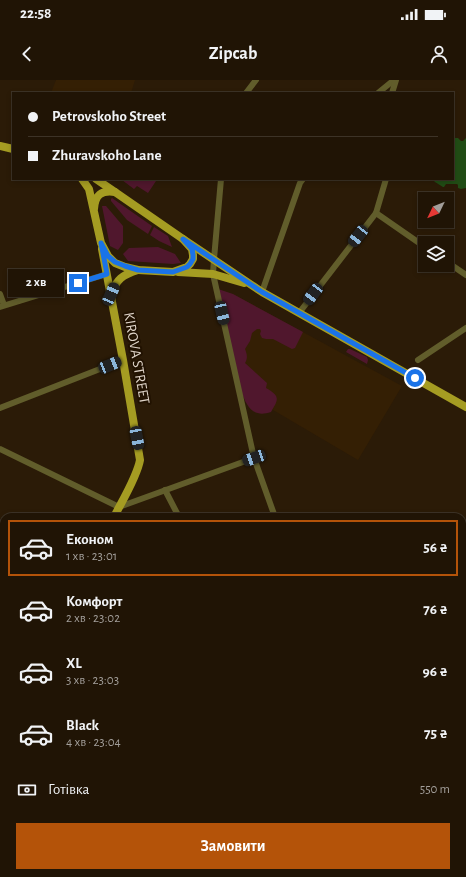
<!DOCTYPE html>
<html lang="uk">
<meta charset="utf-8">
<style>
body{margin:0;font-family:"Alegreya Sans",sans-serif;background:#281d0f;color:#f1f3f6;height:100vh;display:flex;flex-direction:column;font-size:15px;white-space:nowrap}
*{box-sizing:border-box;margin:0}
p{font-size:13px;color:#a29e9a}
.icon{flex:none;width:22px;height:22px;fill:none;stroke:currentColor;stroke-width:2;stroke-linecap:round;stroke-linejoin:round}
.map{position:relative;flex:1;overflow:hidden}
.sheet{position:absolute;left:0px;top:433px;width:466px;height:364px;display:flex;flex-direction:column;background:#201405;border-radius:12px 12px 0 0;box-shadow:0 2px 6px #0003,0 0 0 1px #3d3327}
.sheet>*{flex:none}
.top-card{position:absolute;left:12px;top:12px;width:442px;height:88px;border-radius:0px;box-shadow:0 2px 6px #0003,0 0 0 1px #3d3327;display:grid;align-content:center;height:88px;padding:0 16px;background:#201405}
.needle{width:26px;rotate:227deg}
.buttons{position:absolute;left:418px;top:112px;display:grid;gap:8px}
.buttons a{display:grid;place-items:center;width:36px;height:36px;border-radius:0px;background:#201405;box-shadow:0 2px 6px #0003,0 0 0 1px #3d3327;font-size:20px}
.end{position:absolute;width:18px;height:18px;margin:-9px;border:5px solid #1a73e8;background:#fff;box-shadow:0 0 0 2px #fff}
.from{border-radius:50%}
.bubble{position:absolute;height:28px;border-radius:0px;background:#201405;box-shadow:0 2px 6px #0003,0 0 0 1px #3d3327;font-size:13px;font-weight:700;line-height:28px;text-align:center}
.car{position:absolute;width:12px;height:24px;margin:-12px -6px;border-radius:5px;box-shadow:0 0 3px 1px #0007;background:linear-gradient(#222 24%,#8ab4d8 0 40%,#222 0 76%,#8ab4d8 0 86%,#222 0)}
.top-card b{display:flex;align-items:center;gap:14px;height:38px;font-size:15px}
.top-card b+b{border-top:1px solid #3d3327}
.top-card i{width:10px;height:10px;background:#f1f3f6}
ul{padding:7px 0 0;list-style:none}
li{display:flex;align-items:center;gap:12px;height:56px;margin:0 8px 6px;padding:0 8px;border:2px solid transparent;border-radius:0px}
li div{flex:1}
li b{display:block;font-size:15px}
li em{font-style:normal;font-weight:700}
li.active{border-color:#b45309}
li>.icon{width:36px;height:36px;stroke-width:1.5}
.pay{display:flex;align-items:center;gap:10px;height:44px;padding:0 16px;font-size:15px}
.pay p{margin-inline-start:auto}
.action{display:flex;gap:8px;margin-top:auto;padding:8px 16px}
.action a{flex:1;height:46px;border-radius:0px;background:#b45309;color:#fff;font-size:16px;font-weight:700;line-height:46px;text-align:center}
.status{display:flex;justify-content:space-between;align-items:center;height:28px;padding:0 20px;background:#201405;direction:ltr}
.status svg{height:11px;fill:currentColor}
header{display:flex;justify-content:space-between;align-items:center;height:52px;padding:0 16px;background:#201405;font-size:18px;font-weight:700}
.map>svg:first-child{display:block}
.built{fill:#341f04}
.green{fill:#50172d}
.water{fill:#214c15}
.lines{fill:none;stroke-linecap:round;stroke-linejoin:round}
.minor{stroke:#615d2b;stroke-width:6}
.major{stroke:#a59c22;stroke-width:8}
.tram{stroke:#c4b8ab;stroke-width:1}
.route{stroke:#1a73e8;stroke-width:5}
.labels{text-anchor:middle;stroke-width:4;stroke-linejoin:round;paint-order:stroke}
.street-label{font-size:15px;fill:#ded3c7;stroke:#211201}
</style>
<div class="status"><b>22:58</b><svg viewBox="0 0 49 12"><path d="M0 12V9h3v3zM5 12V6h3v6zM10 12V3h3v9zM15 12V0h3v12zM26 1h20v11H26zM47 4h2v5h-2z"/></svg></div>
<header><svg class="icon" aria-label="back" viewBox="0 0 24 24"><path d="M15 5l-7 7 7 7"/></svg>Zipcab<svg class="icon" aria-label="person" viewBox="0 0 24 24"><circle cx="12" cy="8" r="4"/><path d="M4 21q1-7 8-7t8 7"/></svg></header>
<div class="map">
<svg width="466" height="797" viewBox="0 0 466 797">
<rect width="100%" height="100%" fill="#2b1b07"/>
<g class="built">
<polygon points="56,0 135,0 131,13 51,13"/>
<polygon points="233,214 402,306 358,380 241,311"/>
<polygon points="309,793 348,793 354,797 307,797"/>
</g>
<g class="green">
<polygon points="123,99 153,99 156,101 148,113 137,106 134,109 122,100"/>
<polygon points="112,118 152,146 148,154 127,140 111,121 111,119"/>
<polygon points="102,126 106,126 123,146 123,163 118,170 110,166"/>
<polygon points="154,147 168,156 172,167 159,161 150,155"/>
<polygon points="158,167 175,174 181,183 173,184 128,181 123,174 129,168"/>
<path d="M 218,209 L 233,214 L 303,252 L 295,268 L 292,269 L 273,259 L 266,259 L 262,258 L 260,254 L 261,251 L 260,249 L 257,249 L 252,253 L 250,261 L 245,269 C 247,274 248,278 245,283 L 267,303 L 266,308 C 280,316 279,319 271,332 C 253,338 247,327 241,311 Z"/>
<polygon points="348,269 350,269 367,277 368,280 367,284 346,272"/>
<polygon points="462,595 466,597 466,657 462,679"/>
<polygon points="4,688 4,738 0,742 2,731 0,723 0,691"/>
</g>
<polygon class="water" points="453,58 458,58 461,61 463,61 466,58 466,108 461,109 458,108 458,105 457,104 446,104 444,107 443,107 435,102 433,100 453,99"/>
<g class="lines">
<g class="minor">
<polyline points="246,13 256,0"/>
<polyline points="378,13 394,0"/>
<polyline points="392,13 396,0"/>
<polyline points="221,99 214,179 213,194 254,378 275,437"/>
<polyline points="376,133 425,167"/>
<polyline points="447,182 466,195"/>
<polyline points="262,212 300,103 303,99"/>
<polyline points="0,214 4,225"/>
<polyline points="0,227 107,194"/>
<polyline points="299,233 376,133 386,99"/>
<polyline points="418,280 466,248"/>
<polyline points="0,328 123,280"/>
<polyline points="0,369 119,427 254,378"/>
<polyline points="165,410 179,437"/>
<polyline points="0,501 4,503"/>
<polyline points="0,539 4,541"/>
<polyline points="462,691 466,676"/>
<polyline points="462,750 466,752"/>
<polyline points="372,793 378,797"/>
<polyline points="161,797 163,793"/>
<polyline points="402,797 405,793"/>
</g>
<g class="major">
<polyline points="0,66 13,69"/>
<path d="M 82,99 L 89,109 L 101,163 L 108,176 L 115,183 L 125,187 L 138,190 L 173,192 L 187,187 L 190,184 L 193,179 L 193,175 L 192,169 L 183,159 L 115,112 C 101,110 95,115 94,129"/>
<polyline points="96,99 115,112"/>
<polyline points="183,159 262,212 466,327"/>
<path d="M 102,169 L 123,280 L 140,380 C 137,397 122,421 114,437"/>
<polyline points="178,192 213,194 244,203"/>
<path d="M 111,214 C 117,199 122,195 138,190"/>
<polyline points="0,659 4,651"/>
</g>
<g class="tram">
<polyline points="0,689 4,686"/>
<polyline points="0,727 0,735"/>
<polyline points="0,747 4,739"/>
</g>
</g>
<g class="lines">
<polyline class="route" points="78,203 107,194 101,163 108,176 115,182 125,186 138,190 173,192 187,187 190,184 193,179 193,175 192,169 183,159 262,212 415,298"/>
</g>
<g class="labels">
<g class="street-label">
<text transform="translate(137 278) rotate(80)" y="5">KIROVA STREET</text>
</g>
</g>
</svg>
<div class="buttons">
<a><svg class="needle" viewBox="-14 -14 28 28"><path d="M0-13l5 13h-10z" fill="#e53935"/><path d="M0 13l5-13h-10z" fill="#a29e9a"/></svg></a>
<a><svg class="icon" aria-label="layers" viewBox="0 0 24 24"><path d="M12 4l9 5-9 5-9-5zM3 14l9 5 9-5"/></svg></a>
</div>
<i class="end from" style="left:415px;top:298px"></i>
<i class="end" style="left:78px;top:203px"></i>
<div class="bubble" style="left:8px;top:189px;width:56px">2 хв</div>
<i class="car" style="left:358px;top:156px;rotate:218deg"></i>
<i class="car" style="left:111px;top:214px;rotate:23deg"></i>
<i class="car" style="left:313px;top:214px;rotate:217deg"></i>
<i class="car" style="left:222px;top:233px;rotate:167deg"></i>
<i class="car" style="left:110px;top:285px;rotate:68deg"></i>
<i class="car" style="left:137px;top:358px;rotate:169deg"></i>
<i class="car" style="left:254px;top:378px;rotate:251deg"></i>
<div class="top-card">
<b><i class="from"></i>Petrovskoho Street</b>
<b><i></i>Zhuravskoho Lane</b>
</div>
<section class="sheet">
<ul>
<li class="active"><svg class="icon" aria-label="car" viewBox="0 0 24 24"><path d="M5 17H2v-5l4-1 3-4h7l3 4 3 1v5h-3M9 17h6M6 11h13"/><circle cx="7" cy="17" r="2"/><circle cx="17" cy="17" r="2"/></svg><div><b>Економ</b><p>1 хв · 23:01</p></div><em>56 ₴</em></li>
<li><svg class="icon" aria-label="car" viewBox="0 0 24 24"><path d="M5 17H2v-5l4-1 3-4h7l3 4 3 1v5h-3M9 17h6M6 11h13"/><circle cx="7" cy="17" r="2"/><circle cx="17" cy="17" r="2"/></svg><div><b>Комфорт</b><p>2 хв · 23:02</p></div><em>76 ₴</em></li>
<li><svg class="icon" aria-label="car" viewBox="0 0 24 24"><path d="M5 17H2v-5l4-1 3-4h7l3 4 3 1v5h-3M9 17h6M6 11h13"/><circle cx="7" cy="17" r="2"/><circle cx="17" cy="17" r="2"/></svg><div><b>XL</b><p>3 хв · 23:03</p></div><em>96 ₴</em></li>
<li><svg class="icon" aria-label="car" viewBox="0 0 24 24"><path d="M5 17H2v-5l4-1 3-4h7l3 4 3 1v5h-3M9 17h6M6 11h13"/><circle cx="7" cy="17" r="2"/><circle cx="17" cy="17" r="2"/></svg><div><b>Black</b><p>4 хв · 23:04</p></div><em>75 ₴</em></li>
</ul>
<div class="pay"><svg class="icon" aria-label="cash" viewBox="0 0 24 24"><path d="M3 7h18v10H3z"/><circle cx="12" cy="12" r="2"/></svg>Готівка<p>550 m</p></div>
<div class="action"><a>Замовити</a></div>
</section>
</div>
